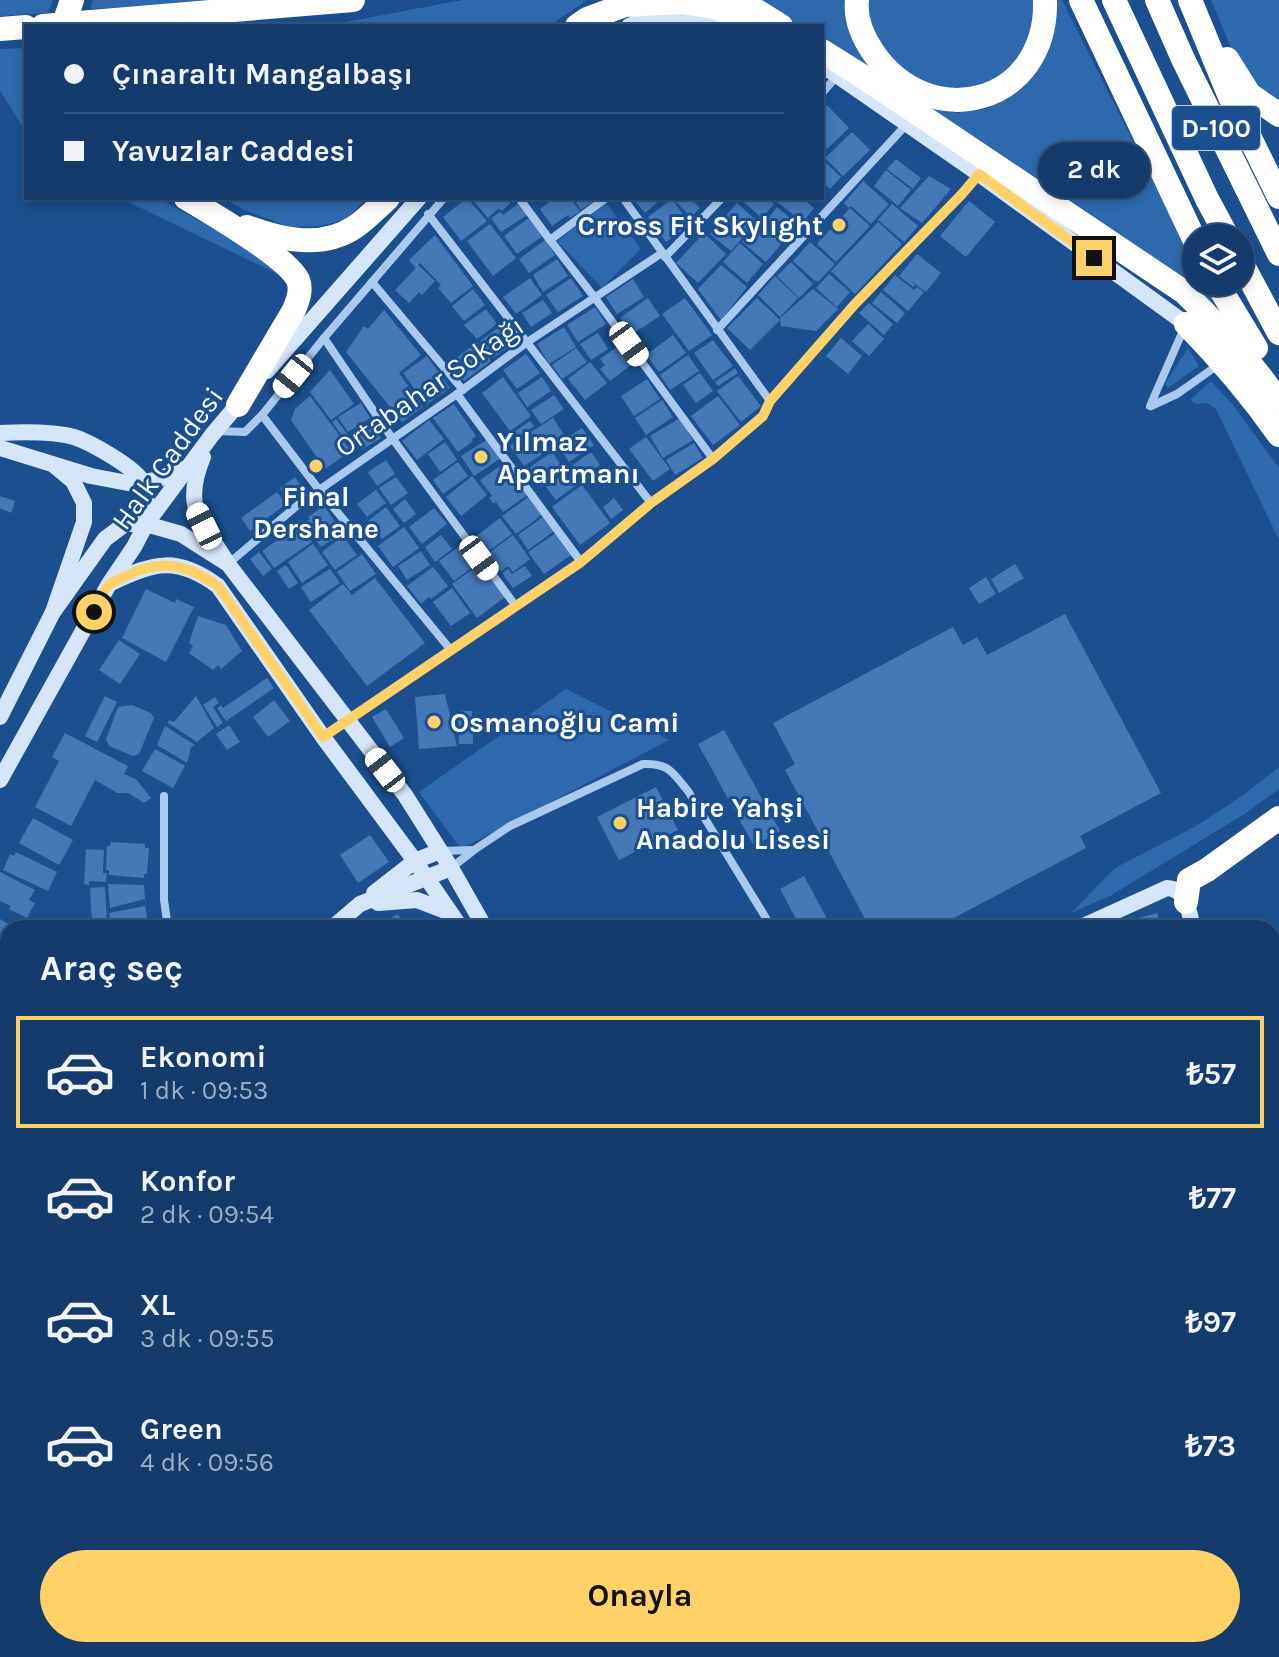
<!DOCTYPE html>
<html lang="tr">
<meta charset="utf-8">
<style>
body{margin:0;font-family:Karla,sans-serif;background:#214673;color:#f1f3f6;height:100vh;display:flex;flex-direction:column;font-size:30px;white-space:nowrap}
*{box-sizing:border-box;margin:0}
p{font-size:26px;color:#9dadc1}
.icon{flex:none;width:44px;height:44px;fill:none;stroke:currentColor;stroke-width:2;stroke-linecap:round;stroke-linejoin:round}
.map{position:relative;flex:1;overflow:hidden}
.details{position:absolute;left:0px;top:920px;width:1280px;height:738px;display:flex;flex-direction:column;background:#143b6b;border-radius:24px 24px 0 0;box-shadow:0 4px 12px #0003,0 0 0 2px #33557e}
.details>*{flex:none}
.banner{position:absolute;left:24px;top:24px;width:800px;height:176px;border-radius:0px;box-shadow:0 4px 12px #0003,0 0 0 2px #33557e;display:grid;align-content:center;height:176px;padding:0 40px;background:#143b6b}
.buttons{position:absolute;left:1182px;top:224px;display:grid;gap:16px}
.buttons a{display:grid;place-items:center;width:72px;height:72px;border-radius:50%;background:#143b6b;box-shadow:0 4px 12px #0003,0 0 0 2px #33557e;font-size:40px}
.end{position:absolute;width:36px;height:36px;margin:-18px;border:10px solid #ffd166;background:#111;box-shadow:0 0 0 4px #111}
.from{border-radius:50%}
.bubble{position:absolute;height:56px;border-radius:28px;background:#143b6b;box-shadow:0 4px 12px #0003,0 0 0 2px #33557e;font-size:26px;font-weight:700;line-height:56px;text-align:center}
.car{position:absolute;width:24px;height:48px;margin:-24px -12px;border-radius:10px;box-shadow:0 0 6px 2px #0007;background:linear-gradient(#fff 24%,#345 0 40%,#fff 0 76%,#345 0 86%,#fff 0)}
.banner b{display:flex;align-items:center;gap:28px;height:76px;font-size:30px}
.banner b+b{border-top:2px solid #33557e}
.banner i{width:20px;height:20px;background:#f1f3f6}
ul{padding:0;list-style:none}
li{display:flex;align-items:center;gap:24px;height:112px;margin:0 16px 12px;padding:0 24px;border:4px solid transparent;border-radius:0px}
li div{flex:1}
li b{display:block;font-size:30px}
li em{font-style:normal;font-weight:700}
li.current{border-color:#ffd166}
li>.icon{width:72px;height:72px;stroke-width:1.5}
h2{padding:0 40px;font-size:36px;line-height:96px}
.primary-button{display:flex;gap:16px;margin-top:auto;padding:16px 40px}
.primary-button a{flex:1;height:92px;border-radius:48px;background:#ffd166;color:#111;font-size:32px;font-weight:700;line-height:92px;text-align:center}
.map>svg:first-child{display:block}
.green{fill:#2e69ad}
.building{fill:#4478b7}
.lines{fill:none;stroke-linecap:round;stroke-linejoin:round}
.street{stroke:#a9c9ee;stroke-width:8}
.secondary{stroke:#d6e6fa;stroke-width:16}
.highway{stroke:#fff;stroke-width:24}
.highway-bridge{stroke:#fff;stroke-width:24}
.route{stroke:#ffd166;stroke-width:10}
.poi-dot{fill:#ffd166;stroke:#1b4f8f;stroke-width:3}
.labels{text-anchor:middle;stroke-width:6;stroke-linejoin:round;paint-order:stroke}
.shield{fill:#1b4f8f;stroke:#bbcadd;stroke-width:2}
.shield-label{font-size:26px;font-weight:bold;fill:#fff}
.poi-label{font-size:28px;font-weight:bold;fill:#fff;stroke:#1b4f8f;text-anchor:start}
.street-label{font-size:28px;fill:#fff;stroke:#1b4f8f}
</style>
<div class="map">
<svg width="1279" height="1657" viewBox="0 0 1279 1657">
<rect width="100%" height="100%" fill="#1b4f8f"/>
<g class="green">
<polygon points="0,0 53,0 48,13 0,16"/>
<polygon points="93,0 240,0 90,9"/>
<polygon points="462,0 587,0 549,26 289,26 346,22"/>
<path d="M 754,0 L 848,0 C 853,34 853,50 878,75 L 822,44 L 822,26 L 794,26 Z"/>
<polygon points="868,0 1034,0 1029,38 1020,59 1005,74 962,94 926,88 905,73 871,30"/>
<polygon points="1053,0 1062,0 1196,267 1196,282 1203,282 1218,312 929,107 957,113 985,109 1006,100 1023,88 1038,68"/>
<polygon points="1211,0 1279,0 1279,107 1255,89 1234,55"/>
<polygon points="26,48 26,132 0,91 0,49"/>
<polygon points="120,198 158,198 279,265 284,277"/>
<polygon points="222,198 367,198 346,220 318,226 290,227 245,210"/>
<polygon points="606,203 641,249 602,288 557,241"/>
<polygon points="1188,348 1199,366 1168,388 1165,384"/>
<path d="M 1211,381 L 1233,405 L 1279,468 L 1279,540 L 1216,409 L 1207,403 C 1199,403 1194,407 1191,399 Z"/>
<polygon points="566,689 669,740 461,849 419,792"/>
<polygon points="1279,767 1279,789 1246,813 1110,896 1071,913 1115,868 1196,826 1242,796"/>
<polygon points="0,1258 8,1263 8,1401 0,1404"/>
</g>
<g class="building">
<polygon points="827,105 849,128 827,149 822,144 822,109"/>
<polygon points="852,132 870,150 843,176 825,158"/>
<polygon points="822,159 841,177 830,189 822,182"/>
<polygon points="896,159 921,178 913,189 887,169"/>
<polygon points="886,170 911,190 898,206 874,186"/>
<polygon points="929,176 951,189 922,223 900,208"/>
<polygon points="863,181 889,204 871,224 851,206 849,208 844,203"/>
<polygon points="467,198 487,221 461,241 443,217"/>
<polygon points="471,198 508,198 511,202 502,211 499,208 488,218"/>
<polygon points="555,198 570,198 580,211 570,218 568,215 552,226 540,209"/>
<polygon points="573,198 590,198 593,202 581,210"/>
<polygon points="632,198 656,198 659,201 645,213"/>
<polygon points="672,198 690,198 700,208 691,217"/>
<polygon points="739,198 767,198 774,204 762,218"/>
<polygon points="772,198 802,198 814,208 803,222"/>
<polygon points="672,199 690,224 666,242 648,217"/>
<polygon points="969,201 995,222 966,257 940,236"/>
<polygon points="519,203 527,215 501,232 491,218 500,212 503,215"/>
<polygon points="737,203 757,221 731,251 710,234"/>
<polygon points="892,204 918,226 904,242 878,220"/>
<polygon points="777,207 801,227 789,240 766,221"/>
<polygon points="850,208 870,226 836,262 817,244"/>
<polygon points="529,218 543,236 517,254 504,236"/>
<polygon points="760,221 784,241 766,262 742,242"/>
<polygon points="878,222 902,244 855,294 831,271"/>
<polygon points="490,224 516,258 493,276 467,241"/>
<polygon points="704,233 726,254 698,283 676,263"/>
<polygon points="435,235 473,286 451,303 438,288 441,285 420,263 418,265 435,281 422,295 419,292 409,303 395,290 416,268 409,260"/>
<polygon points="545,240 555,255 529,273 519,259"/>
<polygon points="810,242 835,264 818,282 816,280 815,281 793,261"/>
<polygon points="740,243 763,264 747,283 723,262"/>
<polygon points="917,254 941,273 926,292 911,281 915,285 913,287 899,276"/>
<polygon points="557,259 568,276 543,292 533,275"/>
<polygon points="791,262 813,284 799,298 777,276"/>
<polygon points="721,265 747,287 721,320 698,289"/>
<polygon points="829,274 850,292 837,307 816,288"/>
<polygon points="895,275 914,290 917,287 924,292 908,311 883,290"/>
<polygon points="775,276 798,298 780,317 758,295"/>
<polygon points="530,278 542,295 516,314 503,297"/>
<polygon points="571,278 583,296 558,312 546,295"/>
<polygon points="633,279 644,297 617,314 606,297"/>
<polygon points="473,289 485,305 464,321 452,306"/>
<polygon points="813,289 838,309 816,331 781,326 780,318"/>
<polygon points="881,292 905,313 897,323 872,303"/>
<polygon points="648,298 660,316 631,335 620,318"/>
<polygon points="685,298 712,335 689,351 662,314"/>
<polygon points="757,298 780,320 750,350 727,328"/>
<polygon points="543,300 552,313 531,327 522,313"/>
<polygon points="869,303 893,324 884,335 859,313"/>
<polygon points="595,307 606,324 578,342 567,325"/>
<polygon points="486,309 497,324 477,339 464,325"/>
<polygon points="384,310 421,355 399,373 423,407 402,422 346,352 364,326 368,329"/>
<polygon points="868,324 884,339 869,356 852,341"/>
<polygon points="499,327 512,344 493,358 480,341"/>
<polygon points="564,327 576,347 549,364 537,344"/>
<polygon points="598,333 608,349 591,360 580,344"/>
<polygon points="673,335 686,353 659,372 646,355"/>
<polygon points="841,338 862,356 848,374 826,356"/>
<polygon points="713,340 733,366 713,380 694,353"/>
<polygon points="477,342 491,361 464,381 450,363"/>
<polygon points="617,347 631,365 610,381 600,369 605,365 600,359"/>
<polygon points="576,348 587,362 562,379 552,365"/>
<polygon points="526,354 540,373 517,389 503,370"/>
<polygon points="688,355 699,371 670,390 660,375"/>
<polygon points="427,356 450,388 426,405 403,373"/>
<polygon points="590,362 607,383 585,400 568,379"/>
<polygon points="735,368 738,373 718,386 715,382"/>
<polygon points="330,370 354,404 331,420 310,392"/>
<polygon points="700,373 713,391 696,403 683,385"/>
<polygon points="738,376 761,406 741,422 717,391"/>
<polygon points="503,377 531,416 510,431 482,393"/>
<polygon points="542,377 551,391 527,407 518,393"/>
<polygon points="647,379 660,399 634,416 621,396"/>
<polygon points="554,395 564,409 541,424 531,410"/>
<polygon points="310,396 351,451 325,469 291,420 295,409"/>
<polygon points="718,396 740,425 713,445 691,416"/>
<polygon points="662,400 673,417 646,435 635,418"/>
<polygon points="361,403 370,418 348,432 338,417"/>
<polygon points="454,404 476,436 471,440 473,441 458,452 433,418"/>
<polygon points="553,418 564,435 551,443 553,447 524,466 510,446"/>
<polygon points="680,418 693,440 663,458 650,436"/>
<polygon points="336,419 358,448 353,451 332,422"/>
<polygon points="429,420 444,439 417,460 402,441"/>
<polygon points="530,421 534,426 515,439 511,434"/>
<polygon points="370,422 381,438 361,450 351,434"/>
<polygon points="582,428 594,445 569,462 557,444"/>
<polygon points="646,437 670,469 653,481 629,449"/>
<polygon points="488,439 501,458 474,476 461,456"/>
<polygon points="445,442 457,460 440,472 428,454"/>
<polygon points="694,443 703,458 675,475 666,460"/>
<polygon points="552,452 563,468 541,483 530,467"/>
<polygon points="591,452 600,465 579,479 570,467"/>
<polygon points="386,460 395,474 377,486 368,472"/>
<polygon points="458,462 468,476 443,494 433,480"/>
<polygon points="506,462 529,494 503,512 496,502 494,504 489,498 492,496 480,480"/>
<polygon points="565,473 575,486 556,500 546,487"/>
<polygon points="472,476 487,495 461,516 446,497"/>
<polygon points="295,477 303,489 288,500 280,488"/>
<polygon points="396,477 408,493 391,505 379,488"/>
<polygon points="582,485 610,523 580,545 552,507"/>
<polygon points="376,490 386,503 367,517 357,504"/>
<polygon points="277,492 286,504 250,531 241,518"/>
<polygon points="0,496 15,501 11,513 0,508"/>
<polygon points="530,496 543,514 516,534 502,516"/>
<polygon points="614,498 623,510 611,519 603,507"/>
<polygon points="405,499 416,514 404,523 393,509"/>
<polygon points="324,506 343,533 321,547 304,523 310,519 308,517"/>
<polygon points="386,507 400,526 382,539 368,521"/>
<polygon points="434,508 447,524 422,544 409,527"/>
<polygon points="544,516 554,531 528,550 518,535"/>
<polygon points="500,518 512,534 486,553 475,537"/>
<polygon points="299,524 312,542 274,568 262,551"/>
<polygon points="404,527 419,548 393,567 378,546"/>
<polygon points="556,533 571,555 544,574 528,552"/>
<polygon points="441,535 452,549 435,562 425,547"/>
<polygon points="513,535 530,559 513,572 508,566 500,572 487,554"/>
<polygon points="343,536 357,555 335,570 322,552"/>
<polygon points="313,544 328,565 302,583 288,562"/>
<polygon points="461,545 475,565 454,581 439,561"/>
<polygon points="421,551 430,565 407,580 398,566"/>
<polygon points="259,552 272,569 263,576 250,559"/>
<polygon points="362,554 376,574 350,591 337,572"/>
<polygon points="480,564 505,597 477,618 452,584"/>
<polygon points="1015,564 1024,578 999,593 991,579"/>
<polygon points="286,565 298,583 289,589 277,571"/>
<polygon points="525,566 532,576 513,588 502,573 508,569 512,574"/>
<polygon points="433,567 448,586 431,599 429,597 421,604 407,586"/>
<polygon points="330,569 340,583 311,602 301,587"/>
<polygon points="986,577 996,594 979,604 969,588"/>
<polygon points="375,578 425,643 367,686 309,610 343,584 352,595"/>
<polygon points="452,588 470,613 451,626 433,602"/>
<polygon points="146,589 175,603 176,599 194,607 166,662 122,638"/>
<polygon points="1065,614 1161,793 1080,836 1086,848 935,928 870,928 785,770 795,764 773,723 953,627 963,645 977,637 987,655"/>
<polygon points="198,616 226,625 242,651 221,669 218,665 213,670 189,653 193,646 189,643"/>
<polygon points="119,640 140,654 120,684 99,670"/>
<polygon points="267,678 274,688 226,721 217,708 221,705 223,708"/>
<polygon points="445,694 457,746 419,749 415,697"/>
<polygon points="105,696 117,702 97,742 85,736"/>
<polygon points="196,696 214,728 197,742 168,723 169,720 174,722"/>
<polygon points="215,697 219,703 213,707 223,723 217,727 203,705"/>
<polygon points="274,700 290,721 268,737 253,717"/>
<polygon points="132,705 151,713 154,718 139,754 133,756 109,746 106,739 118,707"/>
<polygon points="386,709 404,738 390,747 372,717"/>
<polygon points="458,711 472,711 473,744 459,744"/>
<polygon points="229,725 240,742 227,750 216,734"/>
<polygon points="165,726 195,745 191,747 187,763 157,745"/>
<polygon points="724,730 780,831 754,846 698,744"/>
<polygon points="65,733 128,766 124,774 136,779 151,798 144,803 128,793 117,793 95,780 71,826 35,807 59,761 52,757"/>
<polygon points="155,749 185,766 173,788 142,771"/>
<polygon points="656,787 678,830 619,860 597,817"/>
<polygon points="33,818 73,840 59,865 19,843"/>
<polygon points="370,835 389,862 358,883 340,855"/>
<polygon points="111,842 145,844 145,848 149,848 147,874 144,874 144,878 109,875 109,870 106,870 107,846 110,846"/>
<polygon points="86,849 104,850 103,873 107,873 106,882 89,881 89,885 84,884"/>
<polygon points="16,852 57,872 48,891 3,870 10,854 14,856"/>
<polygon points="0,872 35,890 29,900 35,903 27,918 9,909 11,906 0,901"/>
<polygon points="804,876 832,928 801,928 780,889"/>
<polygon points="108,884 144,885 145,899 110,908"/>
<polygon points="105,887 107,921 92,922 90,888"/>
<polygon points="145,906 149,928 112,928 109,913"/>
<polygon points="1157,913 1161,928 1133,928 1131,920"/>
<polygon points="398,914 405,928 393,928 389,919"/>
<polygon points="0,919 15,928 8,928 8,951 0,946"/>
<polygon points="1272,1035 1279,1061 1279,1121 1272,1122"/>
<polygon points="8,1059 8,1081 0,1088 0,1066"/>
<polygon points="8,1195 8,1221 0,1214 0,1204"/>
<polygon points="1272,1238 1279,1258 1279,1270 1272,1269"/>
<polygon points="1272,1273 1279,1274 1279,1298 1272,1300"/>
<polygon points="1279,1301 1279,1333 1278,1333 1272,1313 1272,1303"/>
<polygon points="1272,1393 1276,1393 1278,1419 1272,1419"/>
<polygon points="1272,1477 1279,1477 1279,1496 1272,1497"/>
<polygon points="1279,1500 1279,1534 1272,1534 1272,1501"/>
<polygon points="1272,1537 1279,1538 1279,1552 1272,1552"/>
<rect x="1272" y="1556" width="7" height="21"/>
<polygon points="1272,1639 1279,1639 1279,1657 1262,1657 1262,1650 1272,1650"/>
<polygon points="160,1650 202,1650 206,1657 164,1657"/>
<polygon points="345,1650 398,1650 402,1657 349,1657"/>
<polygon points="617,1650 649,1650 654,1657 621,1657"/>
<polygon points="932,1650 954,1650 955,1657 934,1657"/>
<polygon points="1084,1650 1097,1650 1099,1657 1079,1657 1078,1652"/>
<polygon points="1103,1650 1126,1650 1129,1657 1106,1657"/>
<polygon points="1216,1650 1233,1650 1237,1657 1221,1657"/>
</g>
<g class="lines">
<g class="street">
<polyline points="822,93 837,76"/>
<polyline points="519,198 550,240 595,298 713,459"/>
<polyline points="623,198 770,401"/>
<polyline points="428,214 651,503"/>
<polyline points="550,240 606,198"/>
<polyline points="665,257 722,198"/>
<polyline points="372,282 463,390"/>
<polyline points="717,330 906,125"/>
<polyline points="324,338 392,438 515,605"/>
<polyline points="457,394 581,562"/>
<polyline points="1150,406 1185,326"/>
<polyline points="1151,406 1177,394 1218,365"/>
<polyline points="262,415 320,491 450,649"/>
<polyline points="216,431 245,432 262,415 324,338 444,198"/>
<polyline points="228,564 299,504 457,394 526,343 662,253"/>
<polyline points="346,721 581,562 651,503 713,459 763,416 770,401 855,304 962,194 979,174"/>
<polyline points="164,796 164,900 168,928"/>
<polyline points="440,851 473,850"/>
<path d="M 451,868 L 474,850 L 510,826 L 643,764 C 669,763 672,772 688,791 L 772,928"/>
<polyline points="0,1061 8,1054"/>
<polyline points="0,1118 8,1128"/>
<polyline points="0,1182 8,1173"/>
<polyline points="1272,1348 1279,1346"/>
<polyline points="1272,1456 1279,1454"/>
<polyline points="0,1512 8,1520"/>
<polyline points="1272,1628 1279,1628"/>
<polyline points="141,1650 146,1657"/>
<polyline points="273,1650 276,1657"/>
<polyline points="418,1650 421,1657"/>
<polyline points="596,1650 600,1657"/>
<polyline points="709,1650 711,1657"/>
<polyline points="1209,1650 1214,1657"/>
<polyline points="1172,1657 1185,1650"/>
</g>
<g class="secondary">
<path d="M 629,26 C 661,10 700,18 735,22"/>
<polyline points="822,65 979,174 1186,324"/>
<polyline points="267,371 419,198"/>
<path d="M 0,433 C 21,432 55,432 74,437 C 90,442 134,467 142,481 C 148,493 147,510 146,524"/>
<polyline points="0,448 91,476 133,484 159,479 187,468"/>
<path d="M 203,457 C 183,506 199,518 225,559"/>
<path d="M 111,583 C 155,562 177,556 218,586 L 323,737 L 415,861 L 461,928"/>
<polyline points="53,612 105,539 125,524 146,524 181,534 228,564 405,795 451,868 485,928"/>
<polyline points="0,717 53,612 84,522 84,503 73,481 55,466"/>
<polyline points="0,780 109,584 134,547 146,524 212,435 244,397"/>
<polyline points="374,893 415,861 440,851"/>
<polyline points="378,903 417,900 448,912"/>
<polyline points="332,928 360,904 451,868"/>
<path d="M 1079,928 L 1167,888 C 1187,889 1189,912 1193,928"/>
<polyline points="1272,1152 1279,1153"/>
<polyline points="1272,1176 1279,1176"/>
<polyline points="0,1441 8,1425"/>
<polyline points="827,1650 827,1657"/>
<polyline points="855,1650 855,1657"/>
</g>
<g class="highway">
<polyline points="739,0 781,26"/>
<path d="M 857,0 C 855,19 862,36 873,52 C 929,135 1048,105 1045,0"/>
<polyline points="1081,0 1196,243"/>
<polyline points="1114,0 1207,199 1228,238"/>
<polyline points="1157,0 1183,59 1279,254"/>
<polyline points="1190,0 1230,97 1279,197"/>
<polyline points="91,22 353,0"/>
<polyline points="63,26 72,0"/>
<polyline points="577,26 587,19 625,5 681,2 715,7 751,24"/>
<polyline points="0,29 26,27"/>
<path d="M 822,51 L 865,78 L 1184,292 C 1219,326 1251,361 1279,402"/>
<polyline points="1227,59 1249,94 1279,115"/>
<path d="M 186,198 C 211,213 287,257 298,280 C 302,290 298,300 294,310 L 238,405"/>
<path d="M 247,227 C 282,240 322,249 355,227 C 367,219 377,208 388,198"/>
<polyline points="1240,260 1279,333"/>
<polyline points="1216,282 1256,348"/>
<path d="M 1186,324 C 1221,360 1250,394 1279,435"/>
<polyline points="1186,902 1189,880 1207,870 1279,818"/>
</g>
<polyline class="highway-bridge" points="43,26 91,22"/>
</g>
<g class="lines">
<path class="route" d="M 94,612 C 99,603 103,590 110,584 C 115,580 123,578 128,575 C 163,558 188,565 218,586 L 323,737 L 581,562 L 651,503 L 713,459 L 763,416 L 770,401 L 855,304 L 962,194 L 979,174 L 1094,258"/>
</g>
<g class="poi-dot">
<circle cx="839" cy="225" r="8"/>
<circle cx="481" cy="457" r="8"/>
<circle cx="316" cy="466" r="8"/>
<circle cx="434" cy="722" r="8"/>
<circle cx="620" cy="823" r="8"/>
</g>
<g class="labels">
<rect class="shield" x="1172" y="106" width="88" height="44" rx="6"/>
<g class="shield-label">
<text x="1216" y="137">D-100</text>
</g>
<g class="poi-label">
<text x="823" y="235" text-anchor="end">Crross Fit Skylıght</text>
<text x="497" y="451">Yılmaz<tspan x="497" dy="32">Apartmanı</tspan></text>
<text x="316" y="506" text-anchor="middle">Final<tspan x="316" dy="32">Dershane</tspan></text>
<text x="450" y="732">Osmanoğlu Cami</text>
<text x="636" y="817">Habire Yahşi<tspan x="636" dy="32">Anadolu Lisesi</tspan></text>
</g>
<g class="street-label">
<text transform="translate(429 386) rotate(-35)" y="10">Ortabahar Sokağı</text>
<text transform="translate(167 458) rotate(-54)" y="10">Halk Caddesi</text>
</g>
</g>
</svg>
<div class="buttons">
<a><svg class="icon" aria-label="layers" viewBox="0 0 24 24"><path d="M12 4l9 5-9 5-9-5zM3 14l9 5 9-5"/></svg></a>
</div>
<i class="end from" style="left:94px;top:612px"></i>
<i class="end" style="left:1094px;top:258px"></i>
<div class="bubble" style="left:1038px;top:142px;width:112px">2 dk</div>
<i class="car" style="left:629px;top:344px;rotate:144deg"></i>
<i class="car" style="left:293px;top:376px;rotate:219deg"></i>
<i class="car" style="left:204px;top:526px;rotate:334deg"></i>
<i class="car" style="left:479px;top:558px;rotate:144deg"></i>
<i class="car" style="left:385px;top:770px;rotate:322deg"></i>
<div class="banner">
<b><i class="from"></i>Çınaraltı Mangalbaşı</b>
<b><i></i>Yavuzlar Caddesi</b>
</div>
<section class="details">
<h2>Araç seç</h2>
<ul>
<li class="current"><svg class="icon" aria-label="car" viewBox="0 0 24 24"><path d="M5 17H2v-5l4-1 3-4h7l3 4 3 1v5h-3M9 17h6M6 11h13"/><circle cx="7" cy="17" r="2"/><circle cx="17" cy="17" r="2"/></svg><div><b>Ekonomi</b><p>1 dk · 09:53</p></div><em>₺57</em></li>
<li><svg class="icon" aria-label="car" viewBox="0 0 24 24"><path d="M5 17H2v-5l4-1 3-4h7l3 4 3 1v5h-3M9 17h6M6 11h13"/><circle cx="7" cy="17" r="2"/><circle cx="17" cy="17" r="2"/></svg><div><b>Konfor</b><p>2 dk · 09:54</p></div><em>₺77</em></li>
<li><svg class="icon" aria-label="car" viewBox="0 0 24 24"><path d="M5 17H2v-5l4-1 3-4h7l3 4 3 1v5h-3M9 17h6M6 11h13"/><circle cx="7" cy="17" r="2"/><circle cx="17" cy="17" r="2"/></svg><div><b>XL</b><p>3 dk · 09:55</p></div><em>₺97</em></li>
<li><svg class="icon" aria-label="car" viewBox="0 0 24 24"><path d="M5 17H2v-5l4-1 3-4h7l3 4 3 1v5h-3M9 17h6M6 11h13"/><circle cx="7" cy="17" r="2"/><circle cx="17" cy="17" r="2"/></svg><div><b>Green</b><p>4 dk · 09:56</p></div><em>₺73</em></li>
</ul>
<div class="primary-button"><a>Onayla</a></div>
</section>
</div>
